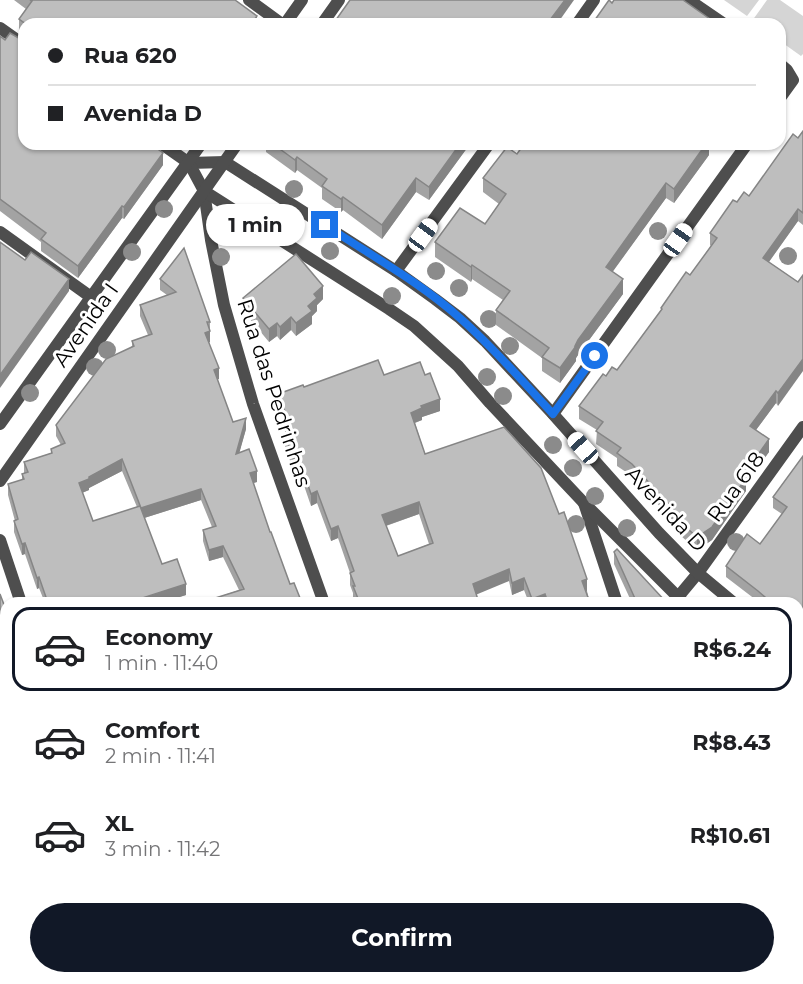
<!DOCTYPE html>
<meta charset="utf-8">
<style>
body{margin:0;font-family:Montserrat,sans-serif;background:#f2f2f2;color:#202124;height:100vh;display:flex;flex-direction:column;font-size:22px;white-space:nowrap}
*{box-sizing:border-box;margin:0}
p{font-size:20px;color:#757577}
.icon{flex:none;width:33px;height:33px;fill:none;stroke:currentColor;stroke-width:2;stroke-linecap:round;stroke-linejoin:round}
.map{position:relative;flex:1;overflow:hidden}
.drawer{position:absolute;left:0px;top:597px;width:804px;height:387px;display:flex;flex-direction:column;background:#fff;border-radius:18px 18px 0 0;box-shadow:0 2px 4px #0004}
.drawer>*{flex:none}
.hud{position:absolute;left:18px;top:18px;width:768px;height:132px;border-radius:18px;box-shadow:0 2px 4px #0004;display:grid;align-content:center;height:132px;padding:0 30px;background:#fff}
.end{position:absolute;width:27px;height:27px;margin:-14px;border:8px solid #1a73e8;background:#fff;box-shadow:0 0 0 3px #fff}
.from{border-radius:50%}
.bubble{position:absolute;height:42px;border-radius:21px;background:#fff;box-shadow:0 2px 4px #0004;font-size:20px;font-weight:700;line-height:42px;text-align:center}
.car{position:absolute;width:18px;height:36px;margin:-18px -9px;border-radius:8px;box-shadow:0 0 4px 2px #0007;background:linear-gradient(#fff 24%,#345 0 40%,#fff 0 76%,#345 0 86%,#fff 0)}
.hud b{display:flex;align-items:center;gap:21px;height:57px;font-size:22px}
.hud b+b{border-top:2px solid #e0e0e0}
.hud i{width:15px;height:15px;background:#202124}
ul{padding:10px 0 0;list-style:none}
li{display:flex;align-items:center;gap:18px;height:84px;margin:0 12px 9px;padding:0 18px;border:3px solid transparent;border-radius:18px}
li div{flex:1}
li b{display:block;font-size:22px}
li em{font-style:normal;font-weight:700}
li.current{border-color:#111827}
li>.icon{width:54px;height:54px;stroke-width:1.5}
.action{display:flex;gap:12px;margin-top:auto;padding:12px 30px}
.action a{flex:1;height:69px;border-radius:36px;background:#111827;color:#fff;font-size:24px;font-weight:700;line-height:69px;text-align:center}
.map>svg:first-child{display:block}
.grass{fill:#d5d5d5}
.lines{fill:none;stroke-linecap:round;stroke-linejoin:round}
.minor{stroke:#4e4e4e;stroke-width:12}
.tertiary{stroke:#4e4e4e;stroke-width:12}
.tree{fill:#8b8b8b}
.wall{fill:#a3a3a3;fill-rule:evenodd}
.shaded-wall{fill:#858585}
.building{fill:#bebebe;stroke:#858585;stroke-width:1.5;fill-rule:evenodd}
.route{stroke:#1a73e8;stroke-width:8}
.labels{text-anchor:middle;stroke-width:6;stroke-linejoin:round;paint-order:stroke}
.street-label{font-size:21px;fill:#000;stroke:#fff}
</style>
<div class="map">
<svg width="803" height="984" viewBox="0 0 803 984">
<rect width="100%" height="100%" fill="#fff"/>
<g class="grass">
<polygon points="724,0 759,0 747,16"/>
<polygon points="767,0 780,0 803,16 803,54 801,56 780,41 780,24 757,24 752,21"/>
</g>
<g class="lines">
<g class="minor">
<polyline points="249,0 282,24"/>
<polyline points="689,0 724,24"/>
<polyline points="577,24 594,0"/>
<polyline points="0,28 24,45"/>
<polyline points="780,64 787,70 793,80 780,98"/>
<polyline points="162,144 189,163"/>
<polyline points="204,191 211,240 224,305 253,404 324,603"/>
<polyline points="0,232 91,297"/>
<polyline points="396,271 489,144"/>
<polyline points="553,414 747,144"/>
<polyline points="584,503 617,603"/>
<polyline points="0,540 21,603"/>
<polyline points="678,597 698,573 803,427"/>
<polyline points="0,930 6,928"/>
<polyline points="151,978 154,984"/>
<polyline points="456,978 458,984"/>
<polyline points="755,978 757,984"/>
</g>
<g class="tertiary">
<polyline points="285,24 302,0"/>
<polyline points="322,24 339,0"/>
<polyline points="189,163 225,162 396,271 435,299 460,318 485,341 553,414 659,533 698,573 734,603"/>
<polyline points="189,163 204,191 389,309 414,326 458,366 490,403 584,503 684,603"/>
<polyline points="0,424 201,144"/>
<polyline points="0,481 237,144"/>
<polyline points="798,657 803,661"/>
<polyline points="798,707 803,711"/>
</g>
</g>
<g class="tree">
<circle cx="294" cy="189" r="9"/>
<circle cx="164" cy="209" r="9"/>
<circle cx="262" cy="217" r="9"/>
<circle cx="284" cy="224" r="9"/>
<circle cx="658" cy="231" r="9"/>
<circle cx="330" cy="251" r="9"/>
<circle cx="132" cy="252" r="9"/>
<circle cx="788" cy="256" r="9"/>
<circle cx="221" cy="257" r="9"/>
<circle cx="436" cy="271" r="9"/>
<circle cx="459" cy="288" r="9"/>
<circle cx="392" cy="296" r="9"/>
<circle cx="489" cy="319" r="9"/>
<circle cx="510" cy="346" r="9"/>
<circle cx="107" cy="350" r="9"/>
<circle cx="95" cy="367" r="9"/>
<circle cx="487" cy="377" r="9"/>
<circle cx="30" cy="393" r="9"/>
<circle cx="503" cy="396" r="9"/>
<circle cx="553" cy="445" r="9"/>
<circle cx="573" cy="468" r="9"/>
<circle cx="595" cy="496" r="9"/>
<circle cx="576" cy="524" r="9"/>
<circle cx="627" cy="528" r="9"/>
<circle cx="736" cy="542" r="9"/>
</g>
<g class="wall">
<polygon points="14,0 235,0 257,24 24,24 24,35 19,32 19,19 26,9"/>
<polygon points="0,36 24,144 163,165 124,219 122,218 78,278 41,251 41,242 0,211"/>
<polygon points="803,131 803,225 798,221 769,262 798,282 778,406 776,403 756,430 769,452 746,483 746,491 712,540 697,550 673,529 673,521 632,476 617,466 617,458 596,444 597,430 579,419 579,406 606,376 617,370 661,310 661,308 690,275 711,246 710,245 710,233 737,202 749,196"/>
<polygon points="266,144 470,144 429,200 416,192 382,239 343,210 341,212 322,199 322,188 297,170 295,173 266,152"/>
<polygon points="709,144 709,155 674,203 666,198 612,272 623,294 578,355 576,358 576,361 560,383 542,371 542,358 496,325 496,310 503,300 472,279 471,282 435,257 435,242 485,224 499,204 483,192 483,178 517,154"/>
<path d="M 160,279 L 210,322 L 210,342 L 209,342 L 219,379 L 217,379 L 233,422 L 246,429 L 239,453 L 257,482 L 253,483 L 270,532 L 290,584 L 302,603 L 209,603 L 209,600 L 239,590 L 223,557 L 209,561 L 203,541 L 203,530 L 212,527 L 201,500 L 144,518 L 162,564 L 186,595 L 160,603 L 45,603 L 39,588 L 37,589 L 25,554 L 22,555 L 14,532 L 14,521 L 15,521 L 8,495 L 8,484 L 22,480 L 22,474 L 24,473 L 24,462 L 51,453 L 51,449 L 61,445 L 56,436 L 56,425 L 132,346 L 132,341 L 148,335 L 140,316 L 140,305 L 167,295 L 160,290 ZM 122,471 L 137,507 L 93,521 L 82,493 L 89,490 L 89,488 Z"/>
<polygon points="243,298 323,299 317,305 317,311 312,316 312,324 296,336 291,330 280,340 277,336 269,342 243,311"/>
<path d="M 384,375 L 425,375 L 440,411 L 422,417 L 422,420 L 415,423 L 425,454 L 587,591 L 590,603 L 529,603 L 524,590 L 512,595 L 509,581 L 355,603 L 353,598 L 353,593 L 350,585 L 350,573 L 338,538 L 331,541 L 317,503 L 311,506 L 297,465 L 292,467 L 285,446 L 285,434 L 286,434 L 284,429 L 284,421 L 278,406 L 278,394 L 304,387 ZM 419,514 L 429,544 L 398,556 L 386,526 Z"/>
<polygon points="803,456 803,640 798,636 798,603 760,603 726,577 726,566 760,544 782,514 773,508 773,497"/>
<polygon points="614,552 667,603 632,603 614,564"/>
<polygon points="6,790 6,909 0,895 0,792"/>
<polygon points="6,937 6,958 4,952 4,938"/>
<polygon points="66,978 138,978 140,984 68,984"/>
<polygon points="175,978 437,978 439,984 348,984 347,980 336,984 177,984"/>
<polygon points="474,978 736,978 738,984 476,984"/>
<polygon points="780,978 798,978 803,984 782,984"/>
</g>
<g class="shaded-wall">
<polygon points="565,0 574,0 557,24 547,24"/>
<polygon points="257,16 257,24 251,24"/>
<polygon points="460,144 470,144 429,200 429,187"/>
<polygon points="706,144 709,144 709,155 674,203 674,189"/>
<polygon points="163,153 163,165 124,219 124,207"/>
<polygon points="297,157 297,170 295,173 295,160"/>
<polygon points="416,178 416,192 382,239 382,225"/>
<polygon points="666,183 666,198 606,281 606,267"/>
<polygon points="343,197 343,210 341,212 341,199"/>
<polygon points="122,206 122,218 78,278 78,266"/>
<polygon points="798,209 798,221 763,270 763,258"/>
<polygon points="472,265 472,279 471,282 471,267"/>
<polygon points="69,279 69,291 0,388 0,375"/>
<polygon points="623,279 623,294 578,355 576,358 576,361 560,383 560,368 578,340"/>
<polygon points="323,286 323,299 317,305 317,311 312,316 312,324 296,336 296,323 308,306 314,294"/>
<polygon points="291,317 291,330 280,340 280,327"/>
<polygon points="277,323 277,336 269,342 269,329"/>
<polygon points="210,331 210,342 205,344 205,333"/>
<polygon points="803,359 803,371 778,406 778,393"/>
<polygon points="219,368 219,379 214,381 214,370"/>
<polygon points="776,391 776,403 750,438 750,426"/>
<polygon points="440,399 440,411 422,417 422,420 411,424 411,413 421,406"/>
<polygon points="246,418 246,429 236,465 236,454"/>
<polygon points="769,439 769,452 746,483 746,491 712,540 697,550 697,537"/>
<polygon points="297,453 297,465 292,467 292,455"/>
<polygon points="122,459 122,471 89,488 89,490 79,494 79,483"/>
<polygon points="257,471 257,482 250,484 250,473"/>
<polygon points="201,489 201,500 141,519 141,508"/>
<polygon points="317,491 317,503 311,506 311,494"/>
<polygon points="419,502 419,514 382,527 382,515"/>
<polygon points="338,526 338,538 331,541 331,529"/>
<polygon points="25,543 25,554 22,555 22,544"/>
<polygon points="223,546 223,557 209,561 209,550"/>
<polygon points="509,569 509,581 473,596 473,584"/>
<polygon points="39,577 39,588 37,589 37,578"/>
<polygon points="524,578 524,590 512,595 512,583"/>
<polygon points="587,579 587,591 582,593 582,581"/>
<polygon points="186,584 186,595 160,603 127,603"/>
<polygon points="545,594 545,603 532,603 532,599"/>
<polygon points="6,736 6,751 0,753 0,738"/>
<polygon points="803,839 803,851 798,854 798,842"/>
<polygon points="16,978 38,978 20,984 16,984"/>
<polygon points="319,978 347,978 347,980 336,984 311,984 311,981"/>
</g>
<g class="building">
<polygon points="30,0 235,0 257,16 251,24 26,24 19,19 32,1"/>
<polygon points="350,0 565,0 547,24 333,24"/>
<polygon points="609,0 612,3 614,0 683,0 717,24 592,24"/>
<polygon points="10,33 24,41 24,144 151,144 163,153 124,207 122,206 78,266 41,239 46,233 0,199 0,36 5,40"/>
<polygon points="803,131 803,213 798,209 763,258 798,282 803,275 803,359 778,393 776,391 750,426 769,439 743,476 746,478 712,527 697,537 673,516 676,512 632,464 617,453 621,448 596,431 603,422 579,406 603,374 606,376 612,367 617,370 662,309 661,308 686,272 690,275 717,238 710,233 733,200 737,202 744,192 749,196 793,134 798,138"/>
<polygon points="273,144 460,144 429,187 416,178 382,225 343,197 341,199 322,186 327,179 297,157 295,160"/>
<polygon points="524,144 706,144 674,189 666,183 606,267 623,279 578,340 575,346 576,346 560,368 542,357 549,348 496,310 510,291 472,265 471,267 435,242 460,208 485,224 506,194 483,178 507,147 517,154"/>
<polygon points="0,242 25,260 31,252 69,279 0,375"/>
<polygon points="184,248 210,322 207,322 210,331 205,333 219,368 214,370 233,422 246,418 236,454 249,449 257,471 250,473 270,532 271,532 290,584 294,583 302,603 210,603 209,600 244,589 223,546 209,550 203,530 216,526 201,489 141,508 122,459 89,477 89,479 79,483 93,521 140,506 162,564 177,559 186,584 127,603 48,603 39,577 37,578 25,543 22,544 14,521 18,519 8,484 24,479 22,474 28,472 24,462 52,453 51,449 65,443 56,425 106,359 134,346 132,341 152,334 140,305 176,292 160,279"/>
<polygon points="296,254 323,286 314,294 317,298 308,306 312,311 296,323 291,317 280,327 277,323 269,329 243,298"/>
<path d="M 378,360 L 384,375 L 420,362 L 425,375 L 430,373 L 440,399 L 421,406 L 422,408 L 411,413 L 425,454 L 504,427 L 541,468 L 559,514 L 564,512 L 587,579 L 582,581 L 590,603 L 548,603 L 545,594 L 532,599 L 524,578 L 512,583 L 509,569 L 473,584 L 479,603 L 354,603 L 359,601 L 353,586 L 355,586 L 350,573 L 354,571 L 338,526 L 331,529 L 317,491 L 311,494 L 297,453 L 292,455 L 285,434 L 289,432 L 284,417 L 287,416 L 278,394 L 303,385 L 304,387 ZM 419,502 L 433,543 L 398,556 L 382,515 Z"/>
<polygon points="803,456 803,629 798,625 798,603 772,603 758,591 726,566 747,534 760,544 787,507 773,497"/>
<polygon points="617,549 667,603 637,603 614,552"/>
<polygon points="0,594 6,610 6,736 0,738"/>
<polygon points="798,718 803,722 803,839 798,842"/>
<polygon points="6,790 6,896 0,883 0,861 3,859 0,850 0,792"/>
<polygon points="803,903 803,984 786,984 784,978 798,978 798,904"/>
<polygon points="71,978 138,978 140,984 73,984"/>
<polygon points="179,978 319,978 311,981 312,984 181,984"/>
<polygon points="351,978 437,978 439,984 369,984 368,982 362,984 353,984"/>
<polygon points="478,978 736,978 738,984 480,984"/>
</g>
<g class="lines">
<path class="route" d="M 325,225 C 370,255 420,282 461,319 C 494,348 523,382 553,414 L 595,356"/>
</g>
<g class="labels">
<g class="street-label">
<text transform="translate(86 325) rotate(-55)" y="7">Avenida I</text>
<text transform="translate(274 393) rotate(72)" y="7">Rua das Pedrinhas</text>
<text transform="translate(736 487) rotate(-54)" y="7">Rua 618</text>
<text transform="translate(666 509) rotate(47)" y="7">Avenida D</text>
</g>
</g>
</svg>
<i class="end from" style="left:595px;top:356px"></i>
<i class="end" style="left:325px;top:225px"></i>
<div class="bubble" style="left:206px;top:204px;width:99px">1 min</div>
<i class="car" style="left:423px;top:235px;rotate:36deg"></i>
<i class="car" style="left:678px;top:240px;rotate:35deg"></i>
<i class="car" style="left:583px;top:448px;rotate:318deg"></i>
<div class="hud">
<b><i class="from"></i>Rua 620</b>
<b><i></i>Avenida D</b>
</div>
<section class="drawer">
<ul>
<li class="current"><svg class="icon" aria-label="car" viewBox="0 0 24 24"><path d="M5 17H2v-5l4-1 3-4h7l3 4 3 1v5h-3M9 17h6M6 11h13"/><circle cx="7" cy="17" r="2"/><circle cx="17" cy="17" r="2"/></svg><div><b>Economy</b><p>1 min · 11:40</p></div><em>R$6.24</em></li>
<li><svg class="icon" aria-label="car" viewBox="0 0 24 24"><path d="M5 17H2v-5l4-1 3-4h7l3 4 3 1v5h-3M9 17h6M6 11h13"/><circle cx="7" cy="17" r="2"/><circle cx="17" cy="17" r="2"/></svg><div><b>Comfort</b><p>2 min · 11:41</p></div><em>R$8.43</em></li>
<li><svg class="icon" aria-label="car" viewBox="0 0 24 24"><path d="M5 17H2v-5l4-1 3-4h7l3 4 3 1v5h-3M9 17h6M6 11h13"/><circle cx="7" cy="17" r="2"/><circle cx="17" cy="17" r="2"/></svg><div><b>XL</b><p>3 min · 11:42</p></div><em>R$10.61</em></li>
</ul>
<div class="action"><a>Confirm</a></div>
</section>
</div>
